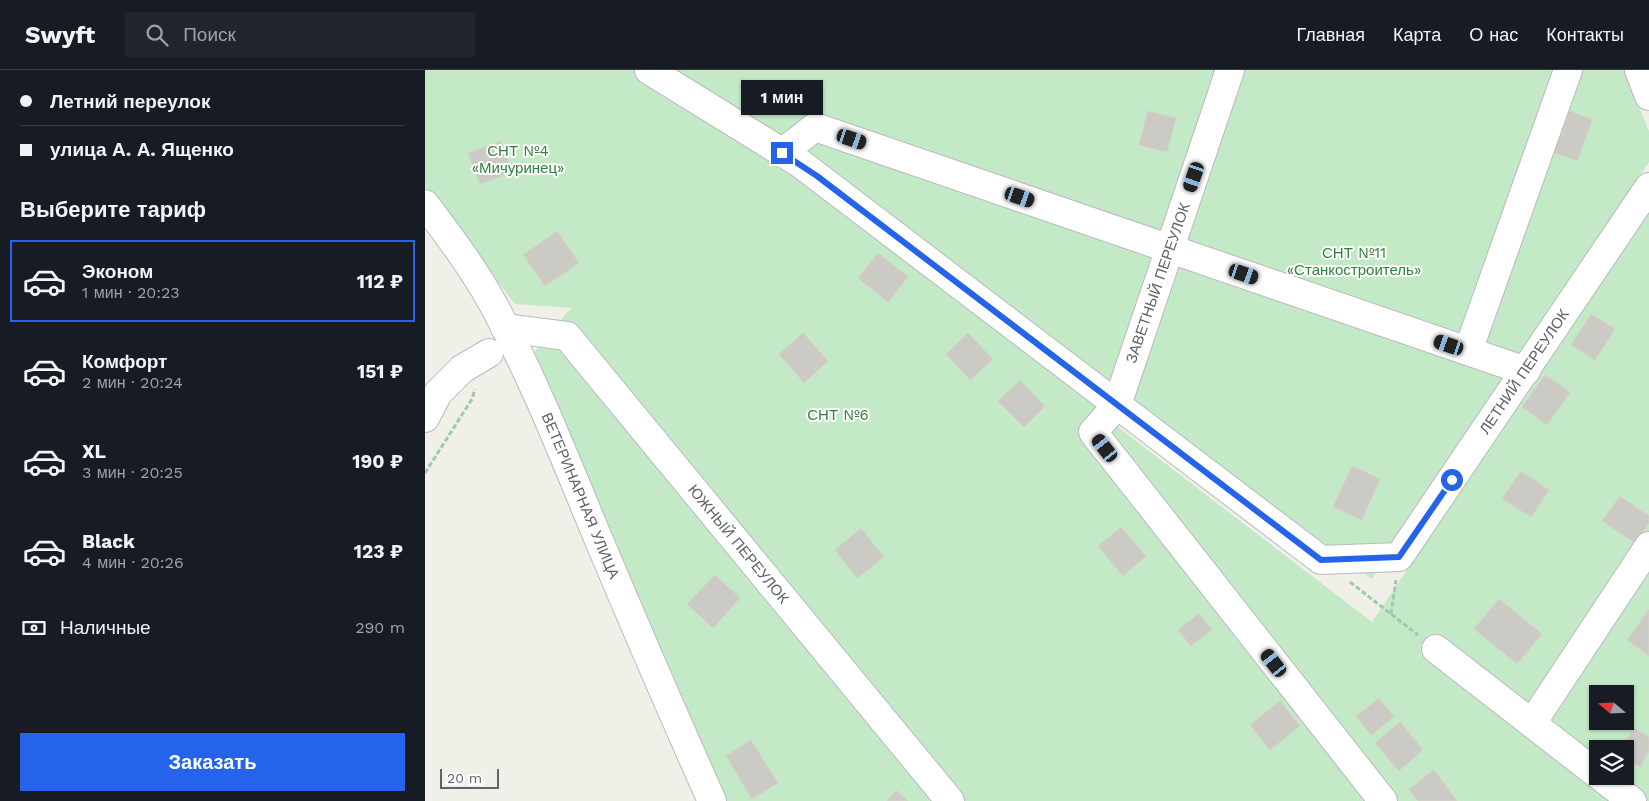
<!DOCTYPE html>
<html lang="ru">
<meta charset="utf-8">
<style>
body{margin:0;font-family:"Work Sans",sans-serif;background:#20242c;color:#f1f3f6;height:100vh;display:flex;flex-direction:column;font-size:19px;white-space:nowrap}
*{box-sizing:border-box;margin:0}
p{font-size:16px;color:#9ea1a6}
.icon{flex:none;width:28px;height:28px;fill:none;stroke:currentColor;stroke-width:2;stroke-linecap:round;stroke-linejoin:round}
.map{position:relative;flex:1;overflow:hidden}
.details{display:flex;flex-direction:column;background:#171b24;width:425px}
.details>*{flex:none}
.guide{display:grid;align-content:center;height:110px;padding:0 20px;background:#171b24}
.needle{width:32px;rotate:289deg}
.controls{position:absolute;left:1164px;top:615px;display:grid;gap:10px}
.controls a{display:grid;place-items:center;width:45px;height:45px;border-radius:0px;background:#171b24;box-shadow:0 1px 4px #0004;font-size:25px}
.scale{position:absolute;left:15px;bottom:12px;width:59px;box-sizing:border-box;padding-left:5px;border:2px solid #5f6268;border-top:0;font-size:14px;line-height:18px;white-space:nowrap;color:#5f6268;-webkit-text-stroke:4px #fff;paint-order:stroke}
.end{position:absolute;width:22px;height:22px;margin:-11px;border:6px solid #2563eb;background:#fff;box-shadow:0 0 0 2px #fff}
.from{border-radius:50%}
.bubble{position:absolute;height:35px;border-radius:0px;background:#171b24;box-shadow:0 1px 4px #0004;font-size:16px;font-weight:700;line-height:35px;text-align:center}
.car{position:absolute;width:15px;height:30px;margin:-15px -8px;border-radius:6px;box-shadow:0 0 4px 1px #0007;background:linear-gradient(#222 24%,#8ab4d8 0 40%,#222 0 76%,#8ab4d8 0 86%,#222 0)}
.guide b{display:flex;align-items:center;gap:18px;height:48px;font-size:19px}
.guide b+b{border-top:1px solid #363941}
.guide i{width:12px;height:12px;background:#f1f3f6}
ul{padding:0;list-style:none}
li{display:flex;align-items:center;gap:15px;height:82px;margin:0 10px 8px;padding:0 10px;border:2px solid transparent;border-radius:0px}
li div{flex:1}
li b{display:block;font-size:19px}
li em{font-style:normal;font-weight:700}
li.on{border-color:#2563eb}
li>.icon{width:45px;height:45px;stroke-width:1.5}
h2{padding:0 20px;font-size:22px;line-height:60px}
.pay{display:flex;align-items:center;gap:12px;height:55px;padding:0 20px;font-size:19px}
.pay p{margin-inline-start:auto}
.cta{display:flex;gap:10px;margin-top:auto;padding:10px 20px}
.cta a{flex:1;height:58px;border-radius:0px;background:#2563eb;color:#fff;font-size:20px;font-weight:700;line-height:58px;text-align:center}
header{display:flex;align-items:center;gap:30px;box-sizing:border-box;height:70px;padding:0 25px;background:#171b24;border-bottom:1px solid #363941}
header strong{font-size:24px}
nav{display:flex;gap:28px;margin-inline-start:auto;font-size:18px}
.search{width:350px;height:45px;background:#20242c;display:flex;align-items:center;gap:12px;box-sizing:border-box;padding:0 18px;border-radius:0px;color:#9ea1a6;font-size:19px}
main{display:flex;flex:1;min-height:0}
.map>svg:first-child{display:block}
.green{fill:#c4e9c7;fill-rule:evenodd}
.building{fill:#cccac5;stroke:#d6d2c6}
.lines{fill:none;stroke-linecap:round;stroke-linejoin:round}
.minor-casing{stroke:#b8b9be;stroke-width:30}
.path{stroke:#9dcaae;stroke-width:3;stroke-dasharray:5 2.5;stroke-linecap:butt}
.minor{stroke:#fff;stroke-width:28}
.route{stroke:#2563eb;stroke-width:6}
.labels{text-anchor:middle;stroke-width:4;stroke-linejoin:round;paint-order:stroke}
.park-label{font-size:15px;fill:#32823d;stroke:#fff}
.street-label{font-size:15px;fill:#5f6268;stroke:#fff}
</style>
<header>
<strong>Swyft</strong>
<div class="search"><svg class="icon" aria-label="search" viewBox="0 0 24 24"><circle cx="10" cy="10" r="6"/><path d="M15 15l6 6"/></svg>Поиск</div>
<nav><a>Главная</a><a>Карта</a><a>О нас</a><a>Контакты</a></nav>
</header>
<main>
<section class="details">
<div class="guide">
<b><i class="from"></i>Летний переулок</b>
<b><i></i>улица А. А. Ященко</b>
</div>
<h2>Выберите тариф</h2>
<ul>
<li class="on"><svg class="icon" aria-label="car" viewBox="0 0 24 24"><path d="M5 17H2v-5l4-1 3-4h7l3 4 3 1v5h-3M9 17h6M6 11h13"/><circle cx="7" cy="17" r="2"/><circle cx="17" cy="17" r="2"/></svg><div><b>Эконом</b><p>1 мин · 20:23</p></div><em>112 ₽</em></li>
<li><svg class="icon" aria-label="car" viewBox="0 0 24 24"><path d="M5 17H2v-5l4-1 3-4h7l3 4 3 1v5h-3M9 17h6M6 11h13"/><circle cx="7" cy="17" r="2"/><circle cx="17" cy="17" r="2"/></svg><div><b>Комфорт</b><p>2 мин · 20:24</p></div><em>151 ₽</em></li>
<li><svg class="icon" aria-label="car" viewBox="0 0 24 24"><path d="M5 17H2v-5l4-1 3-4h7l3 4 3 1v5h-3M9 17h6M6 11h13"/><circle cx="7" cy="17" r="2"/><circle cx="17" cy="17" r="2"/></svg><div><b>XL</b><p>3 мин · 20:25</p></div><em>190 ₽</em></li>
<li><svg class="icon" aria-label="car" viewBox="0 0 24 24"><path d="M5 17H2v-5l4-1 3-4h7l3 4 3 1v5h-3M9 17h6M6 11h13"/><circle cx="7" cy="17" r="2"/><circle cx="17" cy="17" r="2"/></svg><div><b>Black</b><p>4 мин · 20:26</p></div><em>123 ₽</em></li>
</ul>
<div class="pay"><svg class="icon" aria-label="cash" viewBox="0 0 24 24"><path d="M3 7h18v10H3z"/><circle cx="12" cy="12" r="2"/></svg>Наличные<p>290 m</p></div>
<div class="cta"><a>Заказать</a></div>
</section>
<div class="map">
<svg width="1224" height="731" viewBox="0 0 1224 731">
<rect width="100%" height="100%" fill="#f1f0e8"/>
<path class="green" d="M 0,0 L 1199,0 L 1224,61 L 1224,92 L 947,509 L 706,332 L 737,188 L 672,341 L 947,552 L 1224,140 L 1224,731 L 287,731 L 109,283 L 146,238 L 90,234 L 0,117 ZM 1172,624 L 1200,624 L 1200,651 L 1172,651 ZM 1172,679 L 1200,679 L 1200,706 L 1172,706 Z"/>
<g class="building">
<polygon points="1138,38 1167,50 1152,91 1122,80"/>
<polygon points="723,41 751,48 742,82 714,75"/>
<polygon points="76,71 87,102 55,114 43,83"/>
<polygon points="132,161 154,193 120,216 98,185"/>
<polygon points="453,183 483,207 463,232 433,208"/>
<polygon points="1166,244 1190,259 1170,290 1146,275"/>
<polygon points="378,263 403,291 379,313 354,284"/>
<polygon points="543,263 568,289 545,310 521,284"/>
<polygon points="1120,305 1145,322 1122,355 1097,337"/>
<polygon points="595,310 620,336 599,357 573,331"/>
<polygon points="927,396 955,409 937,450 908,437"/>
<polygon points="1096,401 1124,420 1106,447 1077,429"/>
<polygon points="1195,426 1224,446 1224,453 1210,473 1177,451"/>
<polygon points="696,457 721,486 698,506 673,476"/>
<polygon points="436,458 459,487 432,508 410,480"/>
<polygon points="290,505 315,528 288,558 262,534"/>
<polygon points="1074,529 1117,564 1092,594 1049,559"/>
<polygon points="1224,539 1224,586 1202,570"/>
<polygon points="774,543 787,560 766,576 753,560"/>
<polygon points="954,628 969,647 946,665 931,646"/>
<polygon points="855,631 875,656 845,680 825,655"/>
<polygon points="975,652 998,680 974,701 950,673"/>
<polygon points="1209,658 1224,667 1224,681 1215,697 1200,688 1200,679 1196,679"/>
<polygon points="326,670 353,713 327,729 301,686"/>
<polygon points="1009,700 1032,731 993,731 984,719"/>
<polygon points="471,720 483,731 462,731"/>
</g>
<g class="lines">
<defs>
<g id="minor">
<path id="s1" d="M 224,0 L 376,94 L 896,490 L 974,487 L 1224,117"/>
<polyline points="805,0 692,335 668,362 958,731"/>
<polyline points="1214,0 1224,26"/>
<polyline points="357,83 390,57 1101,301"/>
<path id="s2" d="M 0,134 C 24,166 49,199 68,234 C 109,309 140,389 173,468 C 210,556 248,644 287,731"/>
<path id="s3" d="M 80,258 L 142,266 L 525,731"/>
<polyline points="1043,281 1143,0"/>
<polyline points="0,348 13,323 37,299 64,283"/>
<polyline points="1011,579 1172,704"/>
<polyline points="1107,653 1224,476"/>
<polyline points="1175,706 1207,731"/>
</g>
</defs>
<use href="#minor" class="minor-casing"/>
<g class="path">
<polyline points="0,403 47,329 50,319"/>
<polyline points="925,512 993,565"/>
<polyline points="966,544 971,510"/>
</g>
<use href="#minor" class="minor"/>
</g>
<g class="lines">
<polyline class="route" points="357,83 392,106 896,490 974,487 1027,410"/>
</g>
<g class="labels">
<g class="park-label">
<text x="93" y="86">СНТ №4<tspan x="93" dy="17">«Мичуринец»</tspan></text>
<text x="929" y="188">СНТ №11<tspan x="929" dy="17">«Станкостроитель»</tspan></text>
<text x="413" y="350">СНТ №6</text>
</g>
<g class="street-label">
<text transform="translate(733 213) rotate(-71)" y="5">ЗАВЕТНЫЙ ПЕРЕУЛОК</text>
<text dy="5" stroke="none"><textPath href="#s1" startOffset="1134">ЛЕТНИЙ ПЕРЕУЛОК</textPath></text>
<text dy="5" stroke="none"><textPath href="#s2" startOffset="332">ВЕТЕРИНАРНАЯ УЛИЦА</textPath></text>
<text dy="5" stroke="none"><textPath href="#s3" startOffset="332">ЮЖНЫЙ ПЕРЕУЛОК</textPath></text>
</g>
</g>
</svg>
<div class="controls">
<a><svg class="needle" viewBox="-14 -14 28 28"><path d="M0-13l5 13h-10z" fill="#e53935"/><path d="M0 13l5-13h-10z" fill="#9ea1a6"/></svg></a>
<a><svg class="icon" aria-label="layers" viewBox="0 0 24 24"><path d="M12 4l9 5-9 5-9-5zM3 14l9 5 9-5"/></svg></a>
</div>
<div class="scale">20 m</div>
<i class="end from" style="left:1027px;top:410px"></i>
<i class="end" style="left:357px;top:83px"></i>
<div class="bubble" style="left:316px;top:10px;width:82px">1 мин</div>
<i class="car" style="left:427px;top:69px;rotate:109deg"></i>
<i class="car" style="left:769px;top:107px;rotate:199deg"></i>
<i class="car" style="left:595px;top:127px;rotate:109deg"></i>
<i class="car" style="left:819px;top:204px;rotate:109deg"></i>
<i class="car" style="left:1024px;top:275px;rotate:289deg"></i>
<i class="car" style="left:680px;top:378px;rotate:322deg"></i>
<i class="car" style="left:849px;top:593px;rotate:322deg"></i>
</div>
</main>
